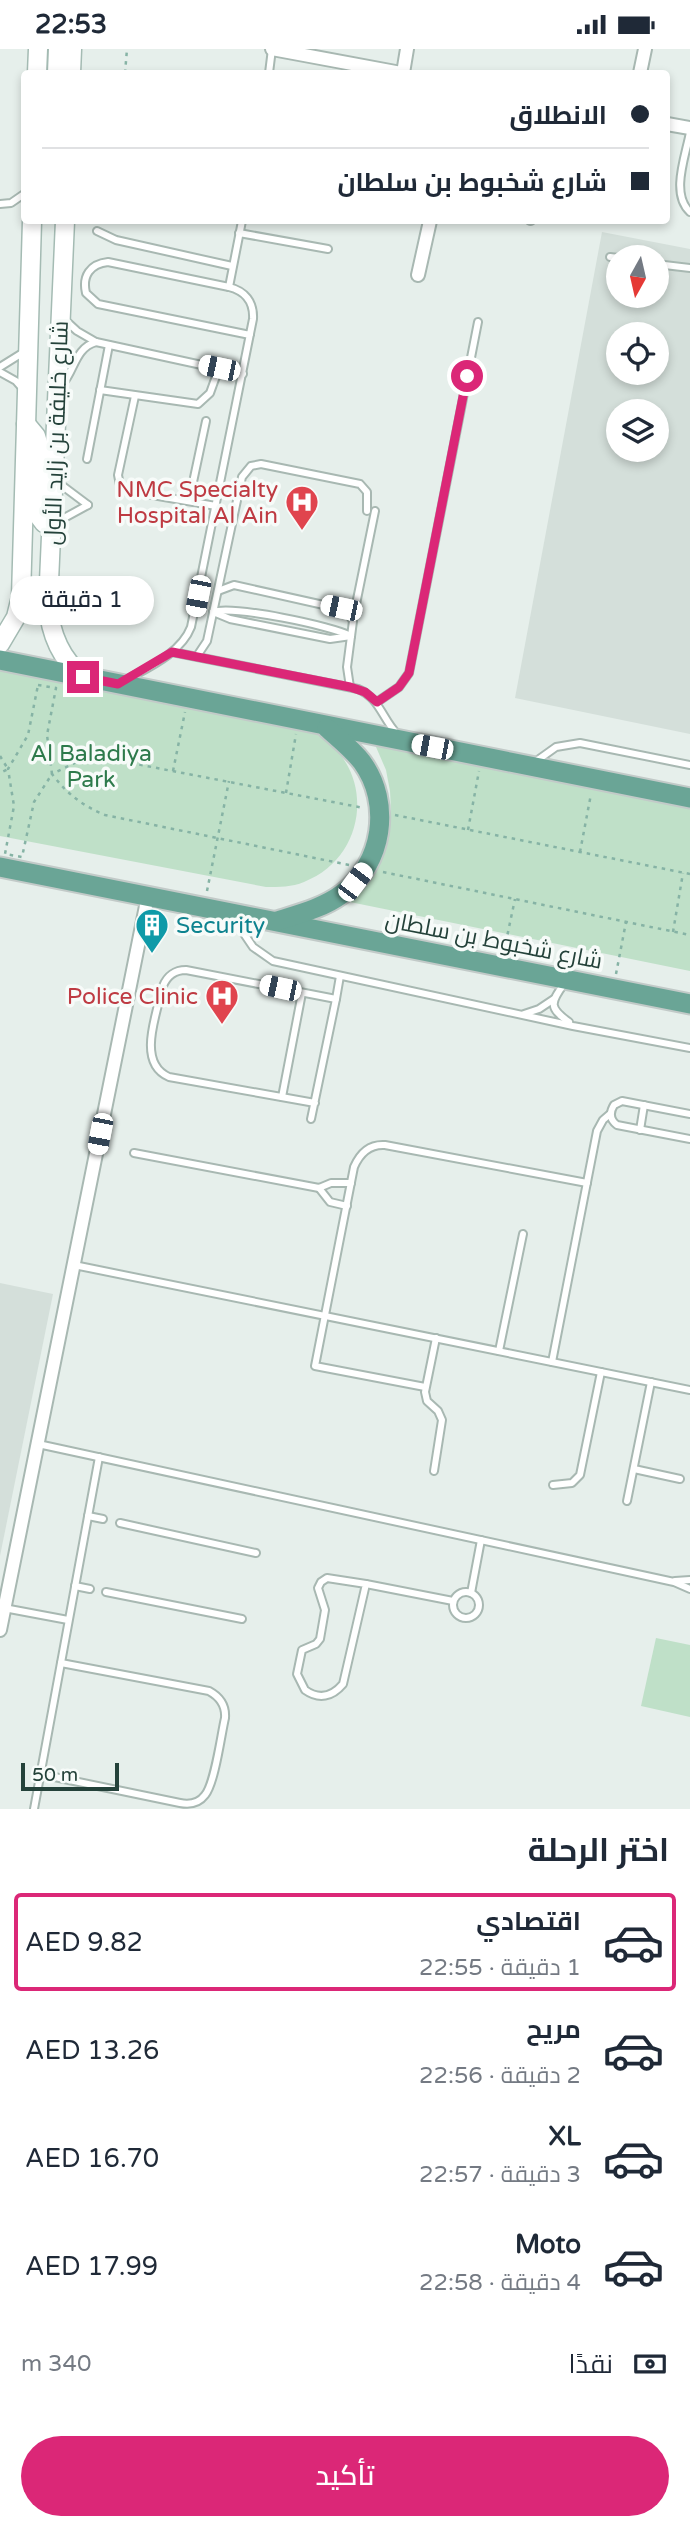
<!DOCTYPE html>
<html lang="ar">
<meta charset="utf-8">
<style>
body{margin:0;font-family:"Varela Round",Cairo,sans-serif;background:#f6f6f7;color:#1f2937;direction:rtl;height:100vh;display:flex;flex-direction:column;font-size:26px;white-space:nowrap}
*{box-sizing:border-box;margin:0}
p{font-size:23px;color:#747a83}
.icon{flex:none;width:38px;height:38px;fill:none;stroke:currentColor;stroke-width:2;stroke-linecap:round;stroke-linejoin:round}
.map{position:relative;height:1760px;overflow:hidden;direction:ltr}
.panel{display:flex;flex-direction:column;background:#fff;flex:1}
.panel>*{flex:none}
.banner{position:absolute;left:21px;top:21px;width:649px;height:154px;border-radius:7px;box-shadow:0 4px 10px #0003;direction:rtl;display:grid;align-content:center;height:154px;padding:0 21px;background:#fff}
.needle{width:46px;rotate:188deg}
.fabs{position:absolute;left:606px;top:196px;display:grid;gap:14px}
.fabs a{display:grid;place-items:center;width:63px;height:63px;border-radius:50%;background:#fff;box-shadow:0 4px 10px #0003;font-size:35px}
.scale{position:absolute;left:21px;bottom:18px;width:98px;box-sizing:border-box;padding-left:7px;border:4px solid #24423a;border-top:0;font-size:19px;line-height:24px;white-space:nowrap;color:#24423a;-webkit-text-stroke:5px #f7fbf9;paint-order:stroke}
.end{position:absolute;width:32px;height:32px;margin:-16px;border:9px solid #db2777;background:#fff;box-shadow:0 0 0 4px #fff}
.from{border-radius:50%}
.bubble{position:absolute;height:49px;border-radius:24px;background:#fff;box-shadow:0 4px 10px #0003;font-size:23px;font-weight:600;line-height:49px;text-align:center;direction:rtl}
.car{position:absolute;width:21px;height:42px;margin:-21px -10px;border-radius:9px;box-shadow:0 0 5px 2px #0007;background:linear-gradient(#fff 24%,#345 0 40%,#fff 0 76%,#345 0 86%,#fff 0)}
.banner b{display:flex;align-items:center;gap:24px;height:66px;font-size:26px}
.banner b+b{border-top:2px solid #e0e1e3}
.banner i{width:18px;height:18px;background:#1f2937}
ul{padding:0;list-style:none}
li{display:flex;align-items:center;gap:21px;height:98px;margin:0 14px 10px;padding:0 7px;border:4px solid transparent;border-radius:7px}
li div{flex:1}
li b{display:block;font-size:26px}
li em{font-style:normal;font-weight:600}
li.selected{border-color:#db2777}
li>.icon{width:63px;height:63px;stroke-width:1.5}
h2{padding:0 21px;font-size:32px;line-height:84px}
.pay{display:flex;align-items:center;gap:18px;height:77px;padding:0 21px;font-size:26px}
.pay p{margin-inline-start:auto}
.cta{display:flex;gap:14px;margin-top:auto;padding:14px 21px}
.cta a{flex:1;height:80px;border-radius:42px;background:#db2777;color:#fff;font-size:28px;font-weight:600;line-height:80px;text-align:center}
.status{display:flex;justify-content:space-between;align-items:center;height:49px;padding:0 35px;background:#fff;direction:ltr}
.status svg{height:19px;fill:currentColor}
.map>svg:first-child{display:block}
.built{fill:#d4dfda;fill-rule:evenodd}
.green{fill:#bfe0c8}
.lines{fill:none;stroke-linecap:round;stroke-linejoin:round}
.service-casing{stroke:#a8b8b2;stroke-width:10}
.minor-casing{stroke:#a8b8b2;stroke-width:16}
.secondary-casing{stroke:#a4bbb3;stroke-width:21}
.primary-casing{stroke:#c2cac8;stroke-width:23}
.path{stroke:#86b3a5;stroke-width:2.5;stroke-dasharray:3.5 5;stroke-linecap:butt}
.service{stroke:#fff;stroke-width:6}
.minor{stroke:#fff;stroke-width:12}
.secondary{stroke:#fff;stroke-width:18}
.primary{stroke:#6aa596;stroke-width:19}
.route{stroke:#db2777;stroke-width:9}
.labels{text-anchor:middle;stroke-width:7;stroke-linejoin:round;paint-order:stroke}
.street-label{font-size:23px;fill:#24423a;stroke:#f7fbf9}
.health-label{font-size:23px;fill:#be3a42;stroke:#f7fbf9;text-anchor:end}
.park-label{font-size:23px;fill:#2d7a4b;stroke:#f7fbf9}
.culture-label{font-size:23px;fill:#0d838f;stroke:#f7fbf9;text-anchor:start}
</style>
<div class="status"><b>22:53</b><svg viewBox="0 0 49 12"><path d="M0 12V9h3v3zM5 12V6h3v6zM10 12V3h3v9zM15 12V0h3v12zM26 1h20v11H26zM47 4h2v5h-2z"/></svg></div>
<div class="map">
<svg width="690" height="1760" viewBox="0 0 690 1760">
<rect width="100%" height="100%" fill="#e6efeb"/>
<g class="built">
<path d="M 602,183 L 690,200 L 690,685 L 515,649 ZM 618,208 L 656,208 L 656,247 L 618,247 ZM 618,285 L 656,285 L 656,324 L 618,324 ZM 618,362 L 656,362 L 656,401 L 618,401 Z"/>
<polygon points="0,1234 53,1245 0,1507"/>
</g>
<g class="green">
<path d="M 0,611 L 312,683 C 376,714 371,807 304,833 C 292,838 279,838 266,838 L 0,787 Z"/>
<polygon points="373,691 690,753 690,922 340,851 388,777 391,761 390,742 386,721"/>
<polygon points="656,1589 690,1596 690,1668 641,1657"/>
</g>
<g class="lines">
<defs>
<g id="service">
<polyline points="269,24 272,0"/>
<path d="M 690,83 C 686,106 670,145 690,163"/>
<polyline points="0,155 11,154 24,145"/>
<polyline points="530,172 531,172"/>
<polyline points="97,182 116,191 232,217"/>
<polyline points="239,184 328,200"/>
<polyline points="610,208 618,209"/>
<polyline points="656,215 690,219"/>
<polyline points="229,238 242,172"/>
<polyline points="64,270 77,282 96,293 243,325"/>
<polyline points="0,318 24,303"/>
<polyline points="0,323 16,332 23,340"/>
<path d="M 62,336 C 75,321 75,299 96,293"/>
<polyline points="100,341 198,355 210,344 219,319"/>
<polyline points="135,347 118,426 120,436 129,442 216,457"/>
<polyline points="87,410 109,296"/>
<polyline points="56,432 88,456"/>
<polyline points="189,452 206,372"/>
<polyline points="53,475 88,456"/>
<polyline points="218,542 234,536 346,561 353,572 347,618 350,638"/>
<polyline points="213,563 230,570 330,590 351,587"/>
<path d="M 213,563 C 232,556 333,577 351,587"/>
<polyline points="353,570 375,462"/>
<path d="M 172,603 L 358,640 C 380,649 382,670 398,686"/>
<polyline points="197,607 207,592 242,428 251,417 261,415 360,435 367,443 367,462"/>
<path d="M 126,631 C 149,618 181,604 191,578 L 253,270 C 254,253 245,242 229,238 L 108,213 C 90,215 82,227 86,244 L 98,255 L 250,286"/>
<polyline points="377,653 399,638 409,624 478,273"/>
<polyline points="535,713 556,698 580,694 690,716"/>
<polyline points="234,870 253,898 273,912 573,977 690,999"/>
<path d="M 564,935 C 550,954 549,959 569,973"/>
<polyline points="336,950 340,927"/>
<polyline points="524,965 539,960 554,950"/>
<polyline points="282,1048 302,944"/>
<path d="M 690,1065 L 622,1052 L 614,1056 C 609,1064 610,1071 617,1076 L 690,1090"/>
<path d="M 311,1070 L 336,950 L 186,921 C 175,921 167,927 163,937 C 157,964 136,1014 169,1028 L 315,1054"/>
<polyline points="640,1081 644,1056"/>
<polyline points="134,1104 319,1139 331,1134 351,1134"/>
<polyline points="319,1139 330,1153 347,1157"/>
<polyline points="74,1216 690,1341"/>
<polyline points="499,1302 523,1185"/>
<polyline points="552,1313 597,1082 603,1071 610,1065"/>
<path d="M 425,1338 L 315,1317 L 354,1118 C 360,1104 370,1095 385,1096 L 587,1134"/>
<polyline points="38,1395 674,1533 690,1540"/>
<polyline points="634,1420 680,1430"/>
<polyline points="434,1422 442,1371 438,1362 427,1352 425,1343 436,1289"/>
<polyline points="553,1436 572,1434 580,1426 601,1323"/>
<polyline points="627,1452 651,1333"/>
<polyline points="88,1467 103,1470"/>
<polyline points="120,1474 256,1504"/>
<path d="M 327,1529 L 366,1535 L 343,1635 C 332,1648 319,1651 305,1641 L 297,1625 L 302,1601 L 316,1595 L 320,1590 L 325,1561 L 318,1539 L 321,1533 Z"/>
<polyline points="675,1532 690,1531"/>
<polyline points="366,1535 453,1552"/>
<polyline points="75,1537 90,1540"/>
<circle cx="466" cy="1556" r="13"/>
<polyline points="106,1543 242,1570"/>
<polyline points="471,1544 481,1491"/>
<polyline points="4,1559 68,1571"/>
<path d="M 40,1725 L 180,1754 C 190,1756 199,1754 205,1746 C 215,1734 221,1686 225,1669 C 226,1656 220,1648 209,1642 L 61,1614"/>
<polyline points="34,1760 99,1408"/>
</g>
<g id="minor">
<polyline points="272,0 401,24"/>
<polyline points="403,24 407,0"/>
<polyline points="640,24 645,0"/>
<polyline points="667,75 690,79"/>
<polyline points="418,226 430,172"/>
<polyline points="0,1581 148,847"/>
</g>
<g id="secondary">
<polyline points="37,24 38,0"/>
<polyline points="57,24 58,0"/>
<polyline points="71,24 72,0"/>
<path d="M 65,172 L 48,555 C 50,584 60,609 83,628"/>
<polyline points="26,375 36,387 39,397 38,466 44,474 52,475"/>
<polyline points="0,595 16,568 21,548 32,172"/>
</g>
<g id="primary">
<polyline points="0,611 690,749"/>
<polyline points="0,818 690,955"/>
<path d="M 277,872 C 299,865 323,859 342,845 C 383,815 392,754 362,713 C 352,700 339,690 327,679"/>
</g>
</defs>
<use href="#service" class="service-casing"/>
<use href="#minor" class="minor-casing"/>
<use href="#secondary" class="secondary-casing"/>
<use href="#primary" class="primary-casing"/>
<g class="path">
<polyline points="125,24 127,0"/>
<polygon points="38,636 56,639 47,686 52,725 34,753 22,808 5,805 14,757 8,720 28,686"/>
<polyline points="0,707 8,720 0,724"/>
<polyline points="173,722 185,663"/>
<polyline points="286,744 296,685"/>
<polyline points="395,766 690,825"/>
<polyline points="468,781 479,722"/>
<polyline points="580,803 591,745"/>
<path d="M 349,816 L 105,766 C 83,757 67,745 52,725 L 79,712 L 105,709 L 364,759"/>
<polyline points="383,823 690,886"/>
<polyline points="207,842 229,732"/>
<polyline points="673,883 683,824"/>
<polyline points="504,902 515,850"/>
<polyline points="616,925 626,873"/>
</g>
<use href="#service" class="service"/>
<use href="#minor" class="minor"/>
<use href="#secondary" class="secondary"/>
<use href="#primary" class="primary"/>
</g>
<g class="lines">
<polyline class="route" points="83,628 118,635 172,603 350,638 365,643 377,653 399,638 409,624 467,327"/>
</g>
<defs>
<symbol id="hospital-pin" viewBox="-11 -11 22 30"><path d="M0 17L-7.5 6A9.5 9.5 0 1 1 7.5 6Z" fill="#e0444e" stroke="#f7fbf9"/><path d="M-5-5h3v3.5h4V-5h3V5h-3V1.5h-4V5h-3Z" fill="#fff"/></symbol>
<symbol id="building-pin" viewBox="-11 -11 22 30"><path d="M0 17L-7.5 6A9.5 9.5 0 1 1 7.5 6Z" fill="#0f9aa8" stroke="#f7fbf9"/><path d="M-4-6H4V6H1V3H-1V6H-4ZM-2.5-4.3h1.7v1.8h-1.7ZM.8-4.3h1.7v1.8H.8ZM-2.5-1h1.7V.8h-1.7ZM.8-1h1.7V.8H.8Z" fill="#fff"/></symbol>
</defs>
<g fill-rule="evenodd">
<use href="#hospital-pin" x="283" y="434" width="38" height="52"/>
<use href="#building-pin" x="133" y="857" width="38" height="52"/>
<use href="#hospital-pin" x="203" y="928" width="38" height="52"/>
</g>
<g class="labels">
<g class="street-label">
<text transform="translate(56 384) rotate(-88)" y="8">شارع خليفة بن زايد الأول</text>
<text transform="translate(494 891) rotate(11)" y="8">شارع شخبوط بن سلطان</text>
</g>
<g class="health-label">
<text x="278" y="448">NMC Specialty<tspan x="278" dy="26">Hospital Al Ain</tspan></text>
<text x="198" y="955">Police Clinic</text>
</g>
<g class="park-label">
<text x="91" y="712">Al Baladiya<tspan x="91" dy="26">Park</tspan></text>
</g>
<g class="culture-label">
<text x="176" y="884">Security</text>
</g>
</g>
</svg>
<div class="fabs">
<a><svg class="needle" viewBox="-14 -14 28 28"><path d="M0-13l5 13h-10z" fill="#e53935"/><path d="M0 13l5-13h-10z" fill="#747a83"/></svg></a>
<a><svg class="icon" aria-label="locate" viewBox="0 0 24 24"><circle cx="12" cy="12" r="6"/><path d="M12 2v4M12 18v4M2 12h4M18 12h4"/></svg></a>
<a><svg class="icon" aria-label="layers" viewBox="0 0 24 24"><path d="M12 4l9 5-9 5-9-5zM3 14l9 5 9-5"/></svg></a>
</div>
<div class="scale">50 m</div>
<i class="end from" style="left:467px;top:327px"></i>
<i class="end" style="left:83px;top:628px"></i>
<div class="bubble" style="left:10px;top:527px;width:144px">1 دقيقة</div>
<i class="car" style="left:219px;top:319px;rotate:282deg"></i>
<i class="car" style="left:198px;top:547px;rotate:191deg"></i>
<i class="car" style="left:341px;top:559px;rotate:282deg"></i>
<i class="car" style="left:432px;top:698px;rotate:281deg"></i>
<i class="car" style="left:355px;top:833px;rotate:37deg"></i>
<i class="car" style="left:280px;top:939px;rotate:282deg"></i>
<i class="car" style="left:100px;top:1085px;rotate:191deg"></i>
<div class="banner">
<b><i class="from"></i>الانطلاق</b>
<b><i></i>شارع شخبوط بن سلطان</b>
</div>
</div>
<section class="panel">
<h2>اختر الرحلة</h2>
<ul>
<li class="selected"><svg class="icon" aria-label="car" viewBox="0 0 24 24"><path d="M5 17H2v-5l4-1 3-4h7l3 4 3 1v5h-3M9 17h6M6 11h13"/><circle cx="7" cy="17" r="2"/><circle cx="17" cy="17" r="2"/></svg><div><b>اقتصادي</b><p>1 دقيقة · 22:55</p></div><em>AED 9.82</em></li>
<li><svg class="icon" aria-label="car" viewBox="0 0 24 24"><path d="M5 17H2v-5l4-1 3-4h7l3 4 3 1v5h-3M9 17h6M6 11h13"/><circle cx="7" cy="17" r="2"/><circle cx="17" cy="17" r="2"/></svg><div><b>مريح</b><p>2 دقيقة · 22:56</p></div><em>AED 13.26</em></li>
<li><svg class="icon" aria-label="car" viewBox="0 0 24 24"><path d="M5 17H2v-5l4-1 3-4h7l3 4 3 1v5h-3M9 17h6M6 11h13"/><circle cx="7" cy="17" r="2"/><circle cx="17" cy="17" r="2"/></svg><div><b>XL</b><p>3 دقيقة · 22:57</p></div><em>AED 16.70</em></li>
<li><svg class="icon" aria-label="car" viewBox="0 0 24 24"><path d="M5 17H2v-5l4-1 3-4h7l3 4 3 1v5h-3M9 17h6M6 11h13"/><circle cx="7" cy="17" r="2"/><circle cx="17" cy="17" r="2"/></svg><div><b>Moto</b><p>4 دقيقة · 22:58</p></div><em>AED 17.99</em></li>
</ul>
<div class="pay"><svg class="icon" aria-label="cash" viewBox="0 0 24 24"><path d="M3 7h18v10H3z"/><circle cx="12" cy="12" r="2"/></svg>نقدًا<p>340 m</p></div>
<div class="cta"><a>تأكيد</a></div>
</section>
